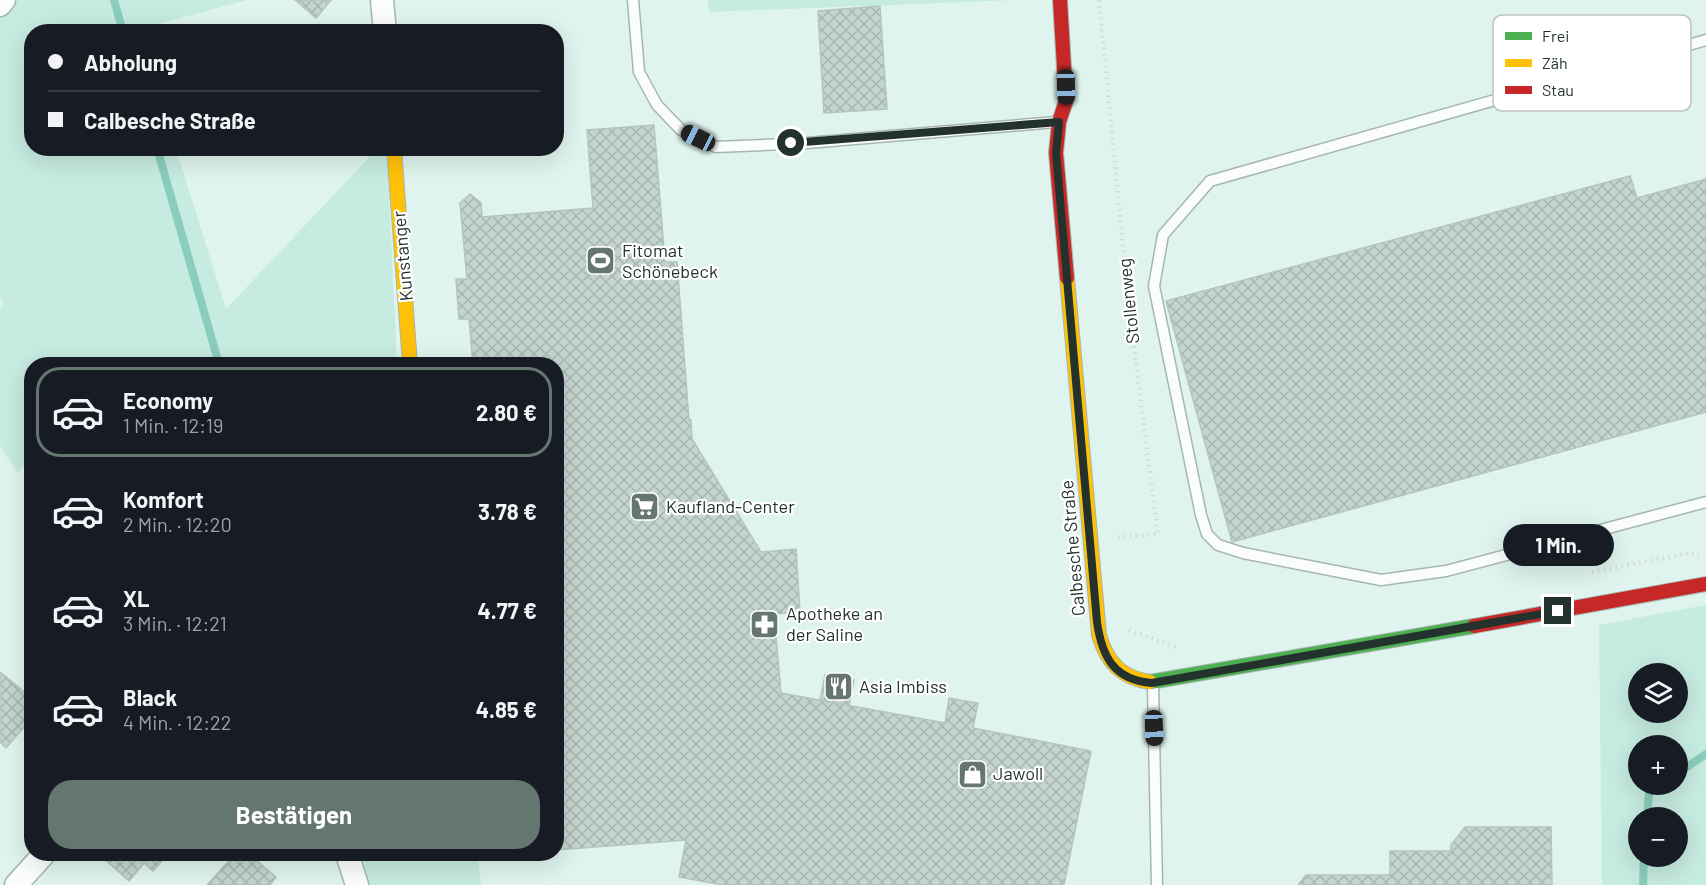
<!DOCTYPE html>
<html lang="de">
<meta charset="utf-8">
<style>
body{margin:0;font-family:Barlow,sans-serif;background:#20242c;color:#f1f3f6;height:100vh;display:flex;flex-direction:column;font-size:22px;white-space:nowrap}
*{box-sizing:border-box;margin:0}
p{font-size:20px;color:#9ea1a6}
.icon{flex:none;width:33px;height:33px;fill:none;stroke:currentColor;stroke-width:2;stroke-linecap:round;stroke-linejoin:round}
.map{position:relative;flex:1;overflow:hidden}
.sheet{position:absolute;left:24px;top:357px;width:540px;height:504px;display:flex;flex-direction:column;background:#171b24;border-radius:24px;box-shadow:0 6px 24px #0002}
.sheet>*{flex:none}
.top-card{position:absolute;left:24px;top:24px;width:540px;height:132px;border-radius:24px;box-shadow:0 6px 24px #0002;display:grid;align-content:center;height:132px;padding:0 24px;background:#171b24}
.buttons{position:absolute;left:1628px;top:663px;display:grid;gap:12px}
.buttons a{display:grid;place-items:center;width:60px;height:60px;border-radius:50%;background:#171b24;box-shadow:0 6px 24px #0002;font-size:30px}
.end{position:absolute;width:27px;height:27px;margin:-14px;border:8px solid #24322e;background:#fff;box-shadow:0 0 0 3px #fff}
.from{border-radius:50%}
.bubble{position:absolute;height:42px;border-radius:21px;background:#171b24;box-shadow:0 6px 24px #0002;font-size:20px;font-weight:700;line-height:42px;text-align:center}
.car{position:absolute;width:18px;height:36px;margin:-18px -9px;border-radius:8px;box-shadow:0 0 4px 2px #0007;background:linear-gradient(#222 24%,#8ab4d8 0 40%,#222 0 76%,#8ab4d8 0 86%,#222 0)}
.top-card b{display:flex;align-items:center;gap:21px;height:57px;font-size:22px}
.top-card b+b{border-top:2px solid #363941}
.top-card i{width:15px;height:15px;background:#f1f3f6}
ul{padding:10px 0 0;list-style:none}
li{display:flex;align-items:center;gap:18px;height:90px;margin:0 12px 9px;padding:0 12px;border:3px solid transparent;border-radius:24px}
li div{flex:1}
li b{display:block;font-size:22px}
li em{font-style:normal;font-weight:700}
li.on{border-color:#657671}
li>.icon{width:54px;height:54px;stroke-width:1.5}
.primary-button{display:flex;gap:12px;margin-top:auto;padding:12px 24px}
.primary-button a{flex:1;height:69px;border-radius:24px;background:#657671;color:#fff;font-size:24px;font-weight:700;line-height:69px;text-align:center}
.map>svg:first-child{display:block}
.grass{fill:#c6ebe0;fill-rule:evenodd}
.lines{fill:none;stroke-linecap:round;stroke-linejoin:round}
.stream{stroke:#8bcdbc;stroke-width:8}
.building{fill:url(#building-cross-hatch);stroke:#b4c4c0;stroke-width:1.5}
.lane-casing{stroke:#a6b6b1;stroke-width:13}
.street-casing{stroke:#a6b6b1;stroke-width:25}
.fast-casing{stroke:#a6b6b1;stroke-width:16}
.slow-casing{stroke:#a6b6b1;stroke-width:16}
.jam-casing{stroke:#a6b6b1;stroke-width:16}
.path{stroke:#d4dad8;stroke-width:4;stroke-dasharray:1.5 4.5;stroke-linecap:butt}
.lane{stroke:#fafdfc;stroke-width:10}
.street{stroke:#fafdfc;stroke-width:22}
.fast{stroke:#4caf50;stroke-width:14}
.slow{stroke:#ffc107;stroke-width:14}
.jam{stroke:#c62828;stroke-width:14}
.route{stroke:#24322e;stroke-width:8}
.labels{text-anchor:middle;stroke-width:4.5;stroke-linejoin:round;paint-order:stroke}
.poi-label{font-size:18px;fill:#24322e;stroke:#fff;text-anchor:start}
.street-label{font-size:18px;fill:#24322e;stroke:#fff}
.key{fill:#fff;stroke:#bdc2c0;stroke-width:1.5}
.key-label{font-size:16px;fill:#24322e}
</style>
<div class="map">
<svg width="1706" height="885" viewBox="0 0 1706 885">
<defs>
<pattern id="building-cross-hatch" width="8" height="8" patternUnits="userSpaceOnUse" patternTransform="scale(1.5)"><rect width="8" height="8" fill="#c4d4cf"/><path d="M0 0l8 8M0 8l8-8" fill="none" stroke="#a8b6b2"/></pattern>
</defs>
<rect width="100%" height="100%" fill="#dff4ee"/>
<g class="grass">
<polygon points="0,0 247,0 140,29 140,31 32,32 32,148 176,149 226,309 377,149 387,149 397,364 32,364 31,458 18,473 0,446 0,308 4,304 0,296"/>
<polygon points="708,0 1014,0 709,12"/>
<path d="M 1706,605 L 1706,885 L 1602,885 L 1599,625 ZM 1638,674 L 1677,674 L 1677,712 L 1638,712 ZM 1638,746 L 1677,746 L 1677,784 L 1638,784 ZM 1638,818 L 1677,818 L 1677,856 L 1638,856 Z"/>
<polygon points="336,854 478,854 481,885 352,885"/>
</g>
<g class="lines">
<g class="stream">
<polyline points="114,0 123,32"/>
<polyline points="157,148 219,364"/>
<polyline points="1677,774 1706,754"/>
<polyline points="1647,818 1649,793 1661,784"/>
<polyline points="1643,885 1644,856"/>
</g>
</g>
<g class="building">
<polygon points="295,0 331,0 316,18"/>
<polygon points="880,6 887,109 824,113 818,11"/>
<polygon points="654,125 665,262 677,262 689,420 691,420 692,439 761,552 796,549 800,612 774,614 781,693 945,723 949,698 978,703 973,728 1091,751 1064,885 722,885 679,877 686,840 556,850 556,364 473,364 469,319 459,319 456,279 467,279 460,203 470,194 481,203 482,217 593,208 587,130"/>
<polygon points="1630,176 1637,198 1706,179 1706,412 1232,542 1166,301"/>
<polygon points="0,672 32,698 32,718 6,748 0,742"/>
<polygon points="825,675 854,680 849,706 820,700"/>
<polygon points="1465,827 1551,827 1552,885 1298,885 1306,875 1390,875 1390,851 1451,851 1451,845"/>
<polygon points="104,854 168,854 153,871 144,863 129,881 101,856"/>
<polygon points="235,854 249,854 276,877 270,885 207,885"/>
</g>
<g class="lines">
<defs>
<g id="lane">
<polyline points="633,0 639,72 657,105 681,130 716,147 807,143 1056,122"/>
<polyline points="1706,40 1210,181 1163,235 1154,286 1201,515 1207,534 1218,545 1243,553 1381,580 1446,571 1706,502"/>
<polyline points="1153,684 1157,885"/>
</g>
<g id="street">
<polyline points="382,0 385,32"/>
<polyline points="0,5 4,0"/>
<polyline points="347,854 357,885"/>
<polyline points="16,885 44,854"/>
</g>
<polyline id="fast" points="1150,682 1474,626"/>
<g id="slow">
<polyline points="394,148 410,364"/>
<path d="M 1067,278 L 1099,635 C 1107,662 1121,678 1150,682"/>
</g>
<g id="jam">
<polyline points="1060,0 1066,101 1059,122 1056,153 1067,278"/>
<polyline points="1474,626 1706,584"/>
</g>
</defs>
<use href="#lane" class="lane-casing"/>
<use href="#street" class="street-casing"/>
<use href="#fast" class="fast-casing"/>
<use href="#slow" class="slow-casing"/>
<use href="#jam" class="jam-casing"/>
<g class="path">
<polyline points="1099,0 1130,318 1158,534 1117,537"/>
<polyline points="1592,572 1691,553 1699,555"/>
<polyline points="1129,630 1178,648"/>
</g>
<use href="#lane" class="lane"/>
<use href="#street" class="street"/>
<use href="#fast" class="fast"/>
<use href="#slow" class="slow"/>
<use href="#jam" class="jam"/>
</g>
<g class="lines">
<path class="route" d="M 791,143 L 1059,122 L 1056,153 L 1097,622 C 1102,657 1114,680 1152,683 L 1558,611"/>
</g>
<defs>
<symbol id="stadium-square" viewBox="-11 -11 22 22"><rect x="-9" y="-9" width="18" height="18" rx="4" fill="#657671" stroke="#fff"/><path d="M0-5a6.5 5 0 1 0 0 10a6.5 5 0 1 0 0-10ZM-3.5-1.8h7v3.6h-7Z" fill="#fff"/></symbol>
<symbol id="supermarket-square" viewBox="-11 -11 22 22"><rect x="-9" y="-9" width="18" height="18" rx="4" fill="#657671" stroke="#fff"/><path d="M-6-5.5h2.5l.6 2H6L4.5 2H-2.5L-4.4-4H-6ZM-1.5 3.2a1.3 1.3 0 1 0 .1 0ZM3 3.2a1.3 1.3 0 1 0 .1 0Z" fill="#fff"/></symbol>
<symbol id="pharmacy-square" viewBox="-11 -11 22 22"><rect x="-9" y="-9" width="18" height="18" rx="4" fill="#657671" stroke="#fff"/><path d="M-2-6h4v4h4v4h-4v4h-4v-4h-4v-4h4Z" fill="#fff"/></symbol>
<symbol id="restaurant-square" viewBox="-11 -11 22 22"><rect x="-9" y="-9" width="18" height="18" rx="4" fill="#657671" stroke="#fff"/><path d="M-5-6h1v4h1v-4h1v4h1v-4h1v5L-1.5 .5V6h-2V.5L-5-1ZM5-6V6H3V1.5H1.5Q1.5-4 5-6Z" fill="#fff"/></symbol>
<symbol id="shop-square" viewBox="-11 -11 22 22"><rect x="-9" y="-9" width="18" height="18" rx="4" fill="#657671" stroke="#fff"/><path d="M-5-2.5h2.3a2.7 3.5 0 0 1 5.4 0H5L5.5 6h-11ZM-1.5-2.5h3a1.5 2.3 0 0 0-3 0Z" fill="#fff"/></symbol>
</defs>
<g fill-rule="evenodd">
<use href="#stadium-square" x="584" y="244" width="33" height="33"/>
<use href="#supermarket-square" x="628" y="490" width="33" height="33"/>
<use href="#pharmacy-square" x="748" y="608" width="33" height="33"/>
<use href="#restaurant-square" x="822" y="670" width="33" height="33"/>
<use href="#shop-square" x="956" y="758" width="33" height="33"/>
</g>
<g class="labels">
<g class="poi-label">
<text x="622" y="257">Fitomat<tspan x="622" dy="21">Schönebeck</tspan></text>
<text x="666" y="513">Kaufland-Center</text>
<text x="786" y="620">Apotheke an<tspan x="786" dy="21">der Saline</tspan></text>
<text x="859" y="693">Asia Imbiss</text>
<text x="993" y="780">Jawoll</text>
</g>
<g class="street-label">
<text transform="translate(403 256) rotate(-95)" y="6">Kunstanger</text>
<text transform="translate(1129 301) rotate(-96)" y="6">Stollenweg</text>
<text transform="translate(1073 548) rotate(-95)" y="6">Calbesche Straße</text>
</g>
</g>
<rect x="1493" y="15" width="198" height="96" rx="9" class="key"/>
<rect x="1505" y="32" width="27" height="8" fill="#4caf50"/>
<rect x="1505" y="59" width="27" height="8" fill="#ffc107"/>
<rect x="1505" y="86" width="27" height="8" fill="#c62828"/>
<g class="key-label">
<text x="1542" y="42">Frei</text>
<text x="1542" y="69">Zäh</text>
<text x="1542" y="96">Stau</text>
</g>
</svg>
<div class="buttons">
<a><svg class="icon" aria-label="layers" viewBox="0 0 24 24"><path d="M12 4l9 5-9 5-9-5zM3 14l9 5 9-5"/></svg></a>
<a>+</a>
<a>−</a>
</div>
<i class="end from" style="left:791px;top:143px"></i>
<i class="end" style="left:1558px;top:611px"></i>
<div class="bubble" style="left:1503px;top:524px;width:111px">1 Min.</div>
<i class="car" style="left:1066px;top:87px;rotate:179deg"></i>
<i class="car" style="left:698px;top:138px;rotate:296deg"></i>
<i class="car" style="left:1154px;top:728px;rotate:178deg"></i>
<div class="top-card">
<b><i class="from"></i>Abholung</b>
<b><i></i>Calbesche Straße</b>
</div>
<section class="sheet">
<ul>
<li class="on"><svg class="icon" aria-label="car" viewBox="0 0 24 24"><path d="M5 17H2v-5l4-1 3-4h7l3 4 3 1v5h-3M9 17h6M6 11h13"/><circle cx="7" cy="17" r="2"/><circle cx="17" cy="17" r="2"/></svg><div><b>Economy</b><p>1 Min. · 12:19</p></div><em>2.80 €</em></li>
<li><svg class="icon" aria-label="car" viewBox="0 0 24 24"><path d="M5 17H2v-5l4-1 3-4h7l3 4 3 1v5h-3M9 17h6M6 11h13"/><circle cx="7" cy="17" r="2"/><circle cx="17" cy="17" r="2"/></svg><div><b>Komfort</b><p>2 Min. · 12:20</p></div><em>3.78 €</em></li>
<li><svg class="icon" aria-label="car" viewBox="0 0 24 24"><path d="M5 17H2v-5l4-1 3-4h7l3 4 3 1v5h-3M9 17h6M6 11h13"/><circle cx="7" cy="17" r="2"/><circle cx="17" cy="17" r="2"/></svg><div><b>XL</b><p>3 Min. · 12:21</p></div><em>4.77 €</em></li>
<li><svg class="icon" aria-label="car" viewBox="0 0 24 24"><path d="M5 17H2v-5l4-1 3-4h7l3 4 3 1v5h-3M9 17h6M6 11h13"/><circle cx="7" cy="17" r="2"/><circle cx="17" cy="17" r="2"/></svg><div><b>Black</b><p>4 Min. · 12:22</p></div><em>4.85 €</em></li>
</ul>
<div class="primary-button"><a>Bestätigen</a></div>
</section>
</div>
